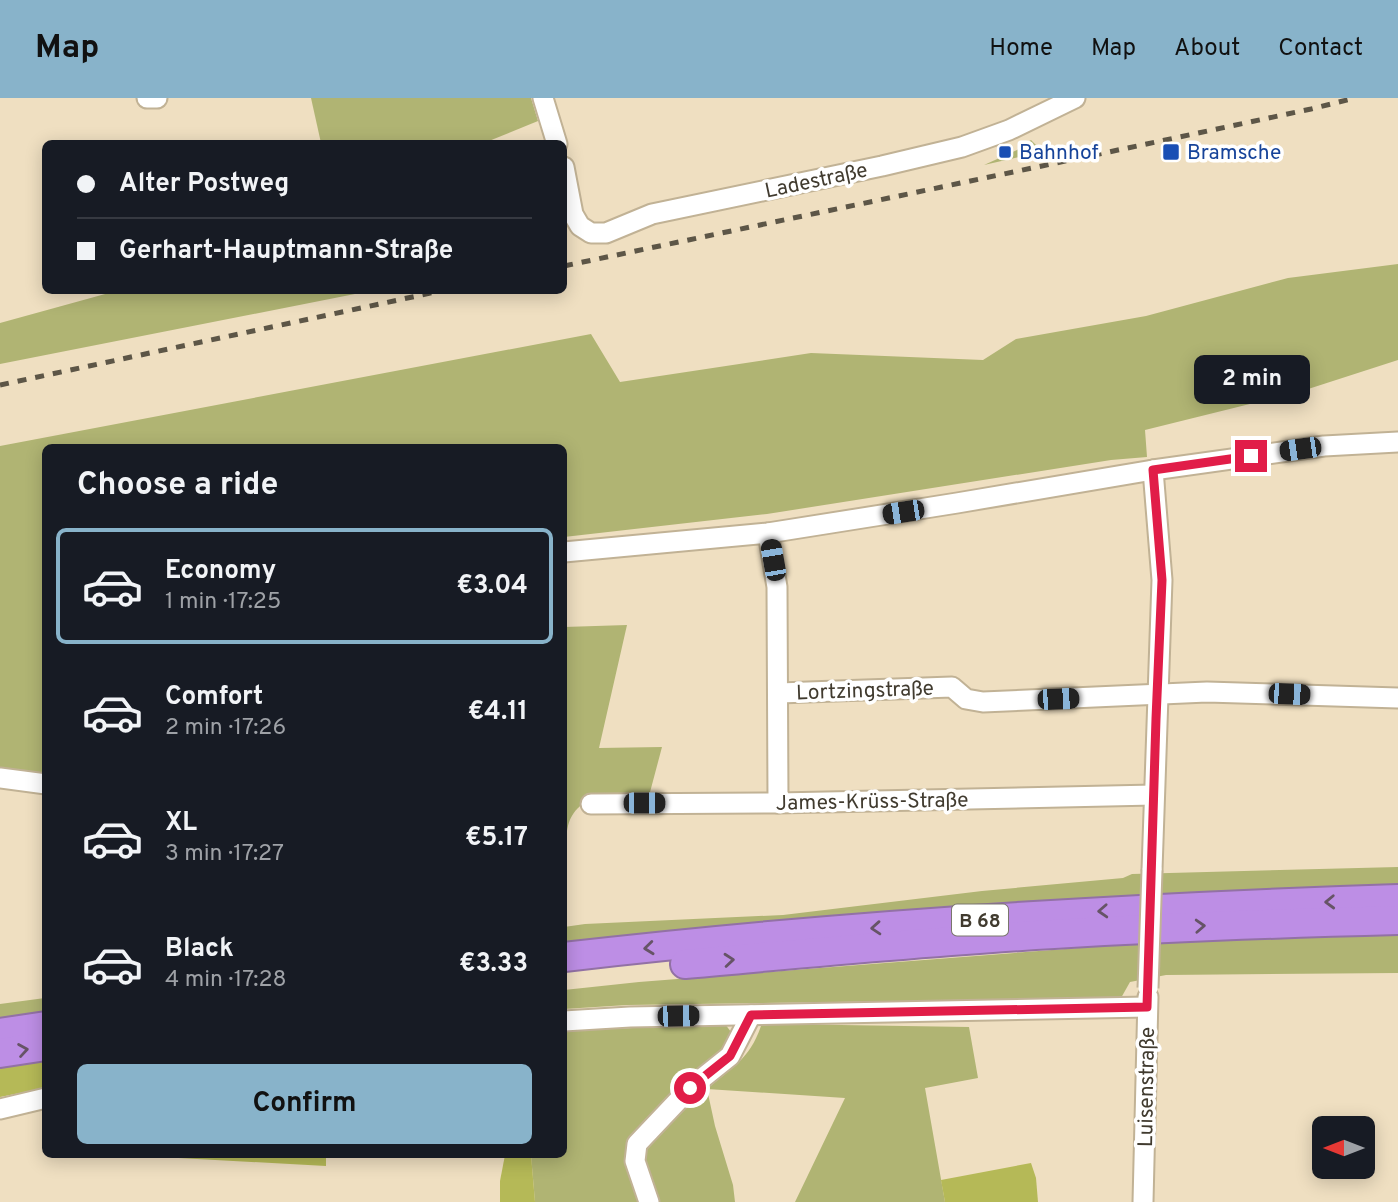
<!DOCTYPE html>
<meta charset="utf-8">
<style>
body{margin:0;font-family:Overpass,sans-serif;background:#242831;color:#f1f3f6;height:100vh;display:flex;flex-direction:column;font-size:26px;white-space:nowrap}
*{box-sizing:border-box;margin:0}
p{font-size:23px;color:#9ea1a6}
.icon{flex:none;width:38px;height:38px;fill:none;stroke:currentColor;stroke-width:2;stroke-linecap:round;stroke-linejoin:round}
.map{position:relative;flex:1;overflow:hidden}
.panel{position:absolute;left:42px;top:346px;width:525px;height:714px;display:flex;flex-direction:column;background:#171b24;border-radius:10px;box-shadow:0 4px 18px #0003}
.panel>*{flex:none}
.banner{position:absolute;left:42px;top:42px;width:525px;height:154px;border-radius:10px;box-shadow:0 4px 18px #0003;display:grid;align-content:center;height:154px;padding:0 35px;background:#171b24}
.needle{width:46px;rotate:270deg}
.buttons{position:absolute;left:1312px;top:1018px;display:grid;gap:14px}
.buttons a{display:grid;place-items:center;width:63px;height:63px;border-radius:10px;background:#171b24;box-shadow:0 4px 18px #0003;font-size:35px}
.end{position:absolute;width:32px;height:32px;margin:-16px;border:9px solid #e11d48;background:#fff;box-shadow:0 0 0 4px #fff}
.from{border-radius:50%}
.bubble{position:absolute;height:49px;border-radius:10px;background:#171b24;box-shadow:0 4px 18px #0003;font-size:23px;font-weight:700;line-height:49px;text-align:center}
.car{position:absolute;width:21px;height:42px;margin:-21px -10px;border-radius:9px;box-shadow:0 0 5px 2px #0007;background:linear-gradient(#222 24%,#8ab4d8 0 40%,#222 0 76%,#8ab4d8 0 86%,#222 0)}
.banner b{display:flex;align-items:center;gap:24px;height:66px;font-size:26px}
.banner b+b{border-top:2px solid #363941}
.banner i{width:18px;height:18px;background:#f1f3f6}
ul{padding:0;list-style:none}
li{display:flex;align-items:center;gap:21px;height:116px;margin:0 14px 10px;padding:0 21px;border:4px solid transparent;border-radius:10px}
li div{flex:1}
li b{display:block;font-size:26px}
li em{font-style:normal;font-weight:700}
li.selected{border-color:#88b3ca}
li>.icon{width:63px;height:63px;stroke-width:1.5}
h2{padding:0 35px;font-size:32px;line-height:84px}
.button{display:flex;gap:14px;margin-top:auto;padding:14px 35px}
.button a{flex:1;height:80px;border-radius:10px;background:#88b3ca;color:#111;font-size:28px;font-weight:700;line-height:80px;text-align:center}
header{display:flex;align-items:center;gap:42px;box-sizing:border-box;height:98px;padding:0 35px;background:#88b3ca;color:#111}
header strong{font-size:33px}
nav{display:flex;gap:38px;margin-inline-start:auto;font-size:24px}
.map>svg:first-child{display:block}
.green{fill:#b0b473}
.forest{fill:#b5b957}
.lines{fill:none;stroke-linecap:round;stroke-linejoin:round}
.minor-casing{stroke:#c1b295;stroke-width:23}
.highway-casing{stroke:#9271a5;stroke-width:32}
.minor{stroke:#fff;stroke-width:19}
.highway{stroke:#bd8ee5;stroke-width:28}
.rail{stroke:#5d5647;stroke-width:5;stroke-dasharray:9 9;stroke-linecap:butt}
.minor-bridge-casing{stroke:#c1b295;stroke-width:23;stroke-linecap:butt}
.minor-bridge{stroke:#fff;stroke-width:19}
.oneway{stroke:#665466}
.route{stroke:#e11d48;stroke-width:9}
.transit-dot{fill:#1a4fb4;stroke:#fff;stroke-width:2.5}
.labels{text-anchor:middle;stroke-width:7;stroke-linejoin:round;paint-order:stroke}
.shield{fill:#fff;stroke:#7a766d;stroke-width:2}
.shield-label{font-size:19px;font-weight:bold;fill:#413b2f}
.transit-label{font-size:21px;fill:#164399;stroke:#fff;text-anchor:start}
.street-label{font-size:21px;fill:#413b2f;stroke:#fff}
</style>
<header>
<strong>Map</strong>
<nav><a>Home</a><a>Map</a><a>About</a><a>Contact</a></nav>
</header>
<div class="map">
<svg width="1398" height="1104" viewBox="0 0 1398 1104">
<rect width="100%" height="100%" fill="#efdfc1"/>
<g class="green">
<polygon points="311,0 531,0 538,23 484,45 321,45"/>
<polygon points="1031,42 1036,47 1037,55 984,67 1017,52"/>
<polygon points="1398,166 1398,262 1302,293 1145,332 1147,359 1111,362 767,416 564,439 564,350 46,350 45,679 0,673 0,348 591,236 620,284 811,255 983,262 1016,241 1146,218 1288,180"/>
<polygon points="116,193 116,192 370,193 0,266 0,225"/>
<path d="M 627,527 L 599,650 L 662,649 L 649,698 L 590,699 C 573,714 568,718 566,742 L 564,741 L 564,529 Z"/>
<polygon points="1398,769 1398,791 1169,798 982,806 785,825 564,850 564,829 585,826 783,817 982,793 1123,780 1132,776"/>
<polygon points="1398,833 1398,875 1166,877 1130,884 1121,900 627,907 564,911 564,892 639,884 1130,846 1167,841"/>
<polygon points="45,900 45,915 0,922 0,906"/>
<polygon points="725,926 731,934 727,951 633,1038 641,1104 535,1104 531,1057 564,1057 564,933"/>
<path d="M 776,926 L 969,929 L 978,980 L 925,990 L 945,1104 L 795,1104 L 845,1000 L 707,991 L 715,1028 L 733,1087 L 735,1104 L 656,1104 L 641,1062 L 644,1049 C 664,1030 684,1011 705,993 C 731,969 749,963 761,928 Z"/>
</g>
<g class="forest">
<polygon points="45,960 45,990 0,999 0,967"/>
<polygon points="124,1057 326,1057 326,1068"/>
<polygon points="505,1057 531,1057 535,1104 500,1104 500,1083"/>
<polygon points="1031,1065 1036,1080 1038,1104 945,1104 941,1082"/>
</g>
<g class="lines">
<defs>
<g id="minor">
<polyline points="147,0 157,0"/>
<polyline points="543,0 557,46"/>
<polyline points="564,69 573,116 580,128 591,135 606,135 652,116 882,68 962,49 1009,32 1075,0"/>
<polyline points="768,435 777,489 778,705"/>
<polyline points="564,454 768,435 957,405 1153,372 1324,348 1398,344"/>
<polyline points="779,595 952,589 966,601 983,604 1207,594 1398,600"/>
<polyline points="0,680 46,686"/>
<polyline points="591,706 778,705 1154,697"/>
<polyline points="1152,772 1162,482 1153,372"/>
<polyline points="564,923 630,919 1147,909"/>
<polyline points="0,1011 46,1000"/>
<polyline points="649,1104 635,1063 637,1046 690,990 730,958 751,917"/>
<polyline points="1143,1104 1148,899"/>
</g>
<g id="highway">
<path d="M 564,859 C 841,827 1119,810 1398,801"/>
<path d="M 685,866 C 808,855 931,843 1054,836 C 1169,829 1283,825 1398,822"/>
<polyline points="0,935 46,928"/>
<polyline points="0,955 46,948"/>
</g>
</defs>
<use href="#minor" class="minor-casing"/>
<use href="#highway" class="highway-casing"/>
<use href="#minor" class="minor"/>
<use href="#highway" class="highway"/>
<g class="rail">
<polyline points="564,168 1104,55 1311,11 1355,0"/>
<polyline points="0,287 445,192"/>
</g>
<defs>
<polyline id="minor-bridge" points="1148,890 1152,772"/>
</defs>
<use href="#minor-bridge" class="minor-bridge-casing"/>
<use href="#minor-bridge" class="minor-bridge"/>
</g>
<defs><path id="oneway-chevron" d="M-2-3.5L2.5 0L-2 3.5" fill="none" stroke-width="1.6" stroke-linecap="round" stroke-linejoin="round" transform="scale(1.75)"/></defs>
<g class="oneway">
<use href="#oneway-chevron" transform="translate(1330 804) rotate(178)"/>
<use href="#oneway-chevron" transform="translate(1103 813) rotate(177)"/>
<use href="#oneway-chevron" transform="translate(1200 828) rotate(-3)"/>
<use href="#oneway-chevron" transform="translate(876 830) rotate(176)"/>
<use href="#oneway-chevron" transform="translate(649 850) rotate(174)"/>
<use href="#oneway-chevron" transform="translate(729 862) rotate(-5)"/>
<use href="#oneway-chevron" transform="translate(23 952) rotate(-9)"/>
</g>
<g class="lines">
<polyline class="route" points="690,990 730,958 751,917 1147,909 1156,621 1162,482 1153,372 1251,358"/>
</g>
<g class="transit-dot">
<rect x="998" y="47" width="14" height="14" rx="3.5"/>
<rect x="1162" y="45" width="18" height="18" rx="3.5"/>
</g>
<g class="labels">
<rect class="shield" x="952" y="806.5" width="56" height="31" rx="5"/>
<g class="shield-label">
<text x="980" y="829">B 68</text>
</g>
<g class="transit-label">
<text x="1019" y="61">Bahnhof</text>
<text x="1187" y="61">Bramsche</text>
</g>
<g class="street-label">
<text transform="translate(816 82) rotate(-12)" y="7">Ladestraße</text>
<text transform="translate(865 592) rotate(-2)" y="7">Lortzingstraße</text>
<text transform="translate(872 703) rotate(-1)" y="7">James-Krüss-Straße</text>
<text transform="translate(1146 989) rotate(-89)" y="7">Luisenstraße</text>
</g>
</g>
</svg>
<div class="buttons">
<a><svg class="needle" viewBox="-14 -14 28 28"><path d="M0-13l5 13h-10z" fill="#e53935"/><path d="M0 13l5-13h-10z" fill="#9ea1a6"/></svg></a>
</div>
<i class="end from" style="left:690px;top:990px"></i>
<i class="end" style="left:1251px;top:358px"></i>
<div class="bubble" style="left:1194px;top:257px;width:116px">2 min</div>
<i class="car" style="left:1300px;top:351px;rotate:262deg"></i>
<i class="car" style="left:903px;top:414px;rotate:261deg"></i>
<i class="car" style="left:773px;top:462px;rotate:350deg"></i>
<i class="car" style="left:1289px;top:596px;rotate:92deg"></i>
<i class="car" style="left:1058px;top:601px;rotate:88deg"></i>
<i class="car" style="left:644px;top:705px;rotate:90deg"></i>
<i class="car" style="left:678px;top:918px;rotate:89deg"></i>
<div class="banner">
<b><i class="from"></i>Alter Postweg</b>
<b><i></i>Gerhart-Hauptmann-Straße</b>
</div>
<section class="panel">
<h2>Choose a ride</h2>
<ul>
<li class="selected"><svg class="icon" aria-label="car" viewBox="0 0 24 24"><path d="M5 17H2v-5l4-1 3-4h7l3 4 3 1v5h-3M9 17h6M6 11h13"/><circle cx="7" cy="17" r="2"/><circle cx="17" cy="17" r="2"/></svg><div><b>Economy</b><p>1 min · 17:25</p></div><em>€3.04</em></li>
<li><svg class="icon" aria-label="car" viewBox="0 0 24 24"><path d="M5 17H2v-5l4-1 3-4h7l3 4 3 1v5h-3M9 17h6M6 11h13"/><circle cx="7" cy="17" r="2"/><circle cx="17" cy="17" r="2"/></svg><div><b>Comfort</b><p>2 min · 17:26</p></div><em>€4.11</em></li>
<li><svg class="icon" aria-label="car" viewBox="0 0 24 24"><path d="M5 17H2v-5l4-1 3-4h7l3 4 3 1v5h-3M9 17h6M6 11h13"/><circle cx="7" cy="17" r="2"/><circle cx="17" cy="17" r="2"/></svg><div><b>XL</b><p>3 min · 17:27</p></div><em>€5.17</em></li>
<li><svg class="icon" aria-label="car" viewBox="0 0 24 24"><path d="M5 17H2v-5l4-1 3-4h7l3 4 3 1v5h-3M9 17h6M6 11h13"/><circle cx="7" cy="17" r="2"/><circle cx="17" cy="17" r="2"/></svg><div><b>Black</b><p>4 min · 17:28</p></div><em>€3.33</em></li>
</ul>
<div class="button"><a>Confirm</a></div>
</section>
</div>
